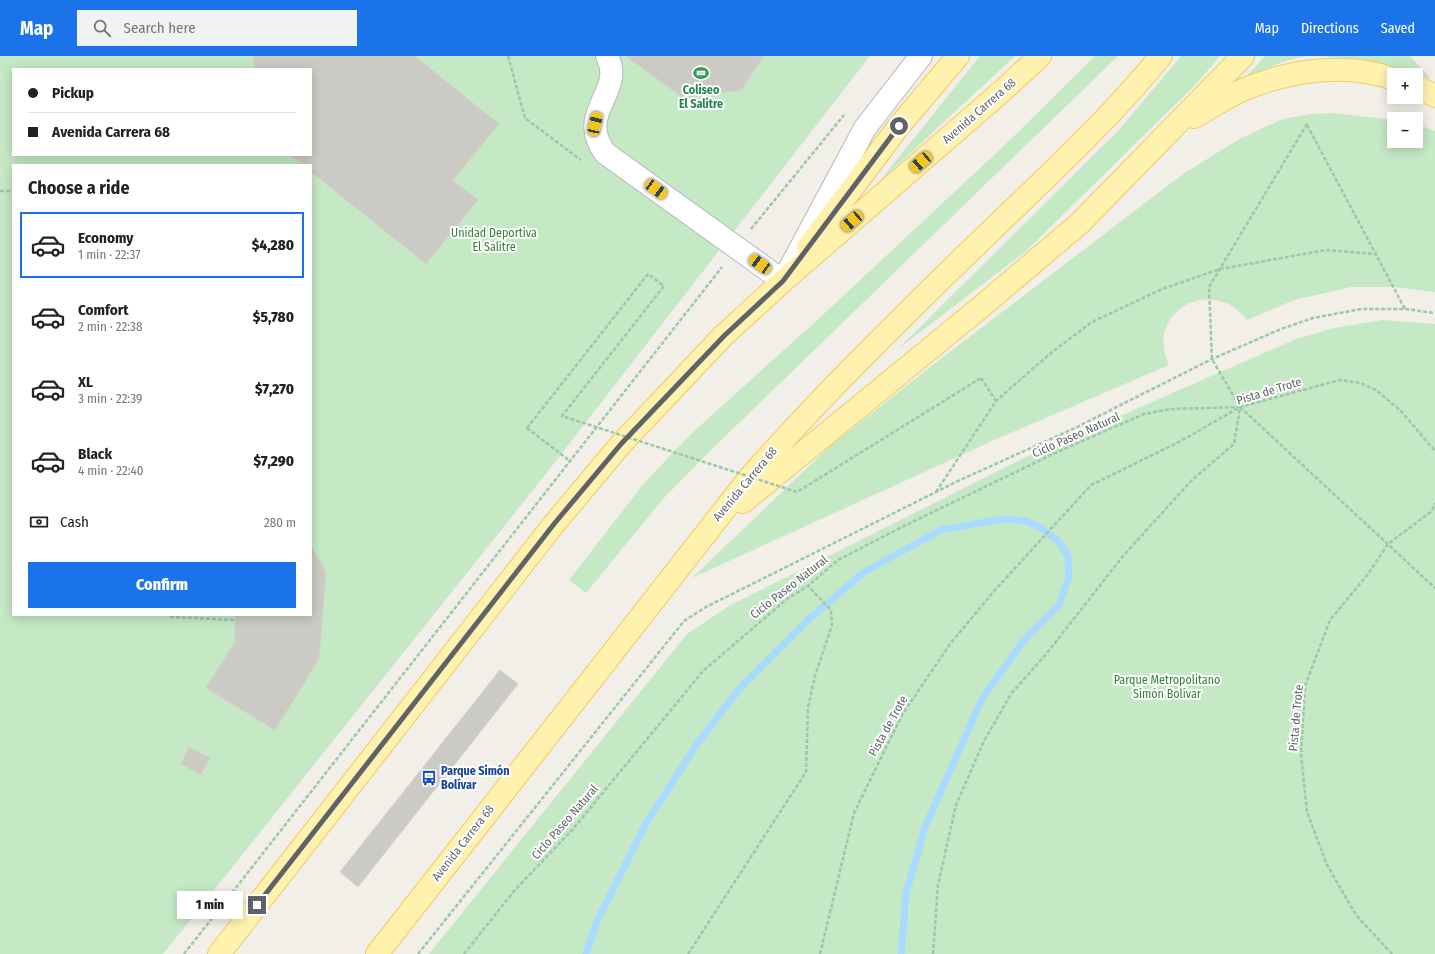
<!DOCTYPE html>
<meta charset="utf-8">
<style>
body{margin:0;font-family:"Fira Sans Condensed",sans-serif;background:#f2f2f2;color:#222;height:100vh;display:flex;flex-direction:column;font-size:15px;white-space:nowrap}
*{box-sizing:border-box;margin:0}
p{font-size:13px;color:#767676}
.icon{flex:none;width:22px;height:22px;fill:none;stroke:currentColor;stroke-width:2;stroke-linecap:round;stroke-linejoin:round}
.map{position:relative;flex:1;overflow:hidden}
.sheet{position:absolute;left:12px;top:108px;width:300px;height:452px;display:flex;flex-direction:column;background:#fff;border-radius:0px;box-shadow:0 2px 10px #0003}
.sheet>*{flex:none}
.top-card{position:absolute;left:12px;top:12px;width:300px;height:88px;border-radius:0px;box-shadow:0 2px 10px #0003;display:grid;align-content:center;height:88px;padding:0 16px;background:#fff}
.fabs{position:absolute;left:1387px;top:12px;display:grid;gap:8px}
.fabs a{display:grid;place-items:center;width:36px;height:36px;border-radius:0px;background:#fff;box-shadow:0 2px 10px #0003;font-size:20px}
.end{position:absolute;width:18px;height:18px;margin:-9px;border:5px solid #5f6368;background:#fff;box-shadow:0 0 0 2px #fff}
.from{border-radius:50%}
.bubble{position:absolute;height:28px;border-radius:0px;background:#fff;box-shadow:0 2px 10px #0003;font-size:13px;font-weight:800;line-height:28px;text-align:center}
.car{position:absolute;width:12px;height:24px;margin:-12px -6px;border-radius:5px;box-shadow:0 0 3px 1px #0007;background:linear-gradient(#f5c518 24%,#345 0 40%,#f5c518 0 76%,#345 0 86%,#f5c518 0)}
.top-card b{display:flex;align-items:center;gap:14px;height:38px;font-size:15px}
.top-card b+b{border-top:1px solid #e0e0e0}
.top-card i{width:10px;height:10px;background:#222}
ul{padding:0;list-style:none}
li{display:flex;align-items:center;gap:12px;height:66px;margin:0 8px 6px;padding:0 8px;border:2px solid transparent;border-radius:0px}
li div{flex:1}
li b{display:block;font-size:15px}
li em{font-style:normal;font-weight:800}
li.current{border-color:#1a73e8}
li>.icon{width:36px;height:36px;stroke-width:1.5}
h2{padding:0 16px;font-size:18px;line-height:48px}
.pay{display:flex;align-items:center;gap:10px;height:44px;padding:0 16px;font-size:15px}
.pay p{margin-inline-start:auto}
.primary-button{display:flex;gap:8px;margin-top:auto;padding:8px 16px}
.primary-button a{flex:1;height:46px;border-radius:0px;background:#1a73e8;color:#fff;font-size:16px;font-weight:800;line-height:46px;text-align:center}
header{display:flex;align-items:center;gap:24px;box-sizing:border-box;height:56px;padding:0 20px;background:#1a73e8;color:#fff}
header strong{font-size:19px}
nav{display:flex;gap:22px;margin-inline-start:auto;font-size:14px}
.search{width:280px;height:36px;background:#f2f2f2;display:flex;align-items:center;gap:10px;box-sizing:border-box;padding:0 14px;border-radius:0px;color:#767676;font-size:15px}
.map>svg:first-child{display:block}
.green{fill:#c5e8c5;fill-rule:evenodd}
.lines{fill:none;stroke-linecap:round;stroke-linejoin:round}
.stream{stroke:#aadaff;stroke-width:7}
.building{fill:#cccac5;stroke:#d6d1c6}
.minor-casing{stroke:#b5b8bc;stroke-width:24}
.major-casing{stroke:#f2c960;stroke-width:24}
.path{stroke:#9cc7a9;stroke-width:2.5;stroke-dasharray:4 2;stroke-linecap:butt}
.minor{stroke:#fff;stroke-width:22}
.major{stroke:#fff2af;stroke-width:22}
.path-bridge{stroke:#9cc7a9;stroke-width:2.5;stroke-dasharray:4 2;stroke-linecap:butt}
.route{stroke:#5f6368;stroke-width:5}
.labels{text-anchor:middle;stroke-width:4;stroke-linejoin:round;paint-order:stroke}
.leisure-label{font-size:12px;font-weight:bold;fill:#27864d;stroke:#fff}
.street-label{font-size:12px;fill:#5f6368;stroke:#fff}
.park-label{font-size:12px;fill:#348238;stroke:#fff}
.transit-label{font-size:12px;font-weight:bold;fill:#164399;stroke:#fff;text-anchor:start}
</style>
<header>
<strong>Map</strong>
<div class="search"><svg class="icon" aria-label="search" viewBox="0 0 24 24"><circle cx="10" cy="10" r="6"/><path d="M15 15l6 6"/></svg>Search here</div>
<nav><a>Map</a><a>Directions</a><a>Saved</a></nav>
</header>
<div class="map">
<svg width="1435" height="898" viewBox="0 0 1435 898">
<rect width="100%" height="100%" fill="#f1efe8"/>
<g class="green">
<path d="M 0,0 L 870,0 L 545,419 L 163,898 L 0,898 ZM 13,13 L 311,13 L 311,99 L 13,99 ZM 13,109 L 311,109 L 311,559 L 13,559 Z"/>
<polygon points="980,0 1015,0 878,127"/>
<polygon points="1095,0 1118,0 711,394 663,443 586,537 569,524 645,426 691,378 826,256 1009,85"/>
<polygon points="1181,0 1220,0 1195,29 1026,195 898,293 1118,75"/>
<path d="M 1265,0 L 1410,0 L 1430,22 C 1394,9 1348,0 1310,0 C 1288,2 1265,13 1245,22 Z"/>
<path d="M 1333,57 L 1394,64 L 1394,85 L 1416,85 L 1416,68 L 1435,75 L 1435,236 L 1394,231 L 1351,231 L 1294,244 L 1247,264 C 1224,231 1172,239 1164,279 C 1162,290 1165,300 1169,309 L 992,385 L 692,522 L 828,392 L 934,308 L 1183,118 L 1241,82 L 1283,63 L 1311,58 Z"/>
<polygon points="1382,264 1435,268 1435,898 429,898 687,578 729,550 1026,401 1296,283 1334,272"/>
</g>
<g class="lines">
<polyline class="stream" points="586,898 598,863 645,769 697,688 740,632 810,562 864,516 941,474 1003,463 1026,465 1040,471 1059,486 1068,500 1069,520 1059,549 1021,588 982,643 925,771 906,838 901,898"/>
</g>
<g class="building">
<polygon points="253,0 415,0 499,68 453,124 478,144 426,208 311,116 311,109 303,109 290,99 311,99 311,13 255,13"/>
<polygon points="626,0 764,0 741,34 683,42"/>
<polygon points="311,490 326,516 319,603 275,674 206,632 235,586 235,559 311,559"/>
<polygon points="500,614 518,628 358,831 340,816"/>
<polygon points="189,691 210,702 201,719 181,708"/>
</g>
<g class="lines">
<defs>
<path id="minor" d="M 607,0 C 626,36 575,56 605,97 L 783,225 L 865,72 L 921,0"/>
<g id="major">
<polyline points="1416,30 1435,40"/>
<path d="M 1194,61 C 1211,52 1227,40 1245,33 C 1291,14 1346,6 1394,23"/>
<polyline points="808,191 899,70 958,0"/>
<polyline points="743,446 982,250 1080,167 1243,0"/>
<polyline points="219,898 554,468 621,388 723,280 783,225 1001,36 1040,0"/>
<path d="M 377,898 L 750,421 C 828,333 912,251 997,169 C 1053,115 1111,61 1161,0"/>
</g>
</defs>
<use href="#minor" class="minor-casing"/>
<use href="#major" class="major-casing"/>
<g class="path">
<polyline points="508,0 525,62 581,104"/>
<polyline points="1307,68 1209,231 1212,303 1240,351 1435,532"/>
<polyline points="1307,69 1405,253"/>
<polyline points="0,135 13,135"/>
<polyline points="751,173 844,59"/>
<polyline points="981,322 996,345"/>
<polyline points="527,372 570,405"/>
<polyline points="936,436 996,345 1052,296 1092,266 1162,233 1220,213 1326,194 1376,198"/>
<polyline points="170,561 235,564"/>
<polyline points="184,898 722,211"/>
<polyline points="418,898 684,565 706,551 958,425 1075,372 1212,303 1281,273 1313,262 1361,253 1405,253 1435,257"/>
<polyline points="464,898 514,835 573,773 703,615 787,543 808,530 838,504 900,472 1053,398 1144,358 1171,353 1240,351"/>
<polyline points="688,898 806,716 808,651 815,620 832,569 831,554 808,530"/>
<polyline points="820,898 854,757 902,659 950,588 995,534 1091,429 1179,386 1240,351 1340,324 1360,327 1376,334 1401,355 1435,395"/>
<polyline points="933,898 938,829 956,749 984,685 1011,638 1047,597 1123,500 1191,425 1234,388 1240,352"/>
<polyline points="1392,898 1356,859 1327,809 1307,756 1301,698 1305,630 1330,564 1368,518 1388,488 1432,455 1435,447"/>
</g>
<use href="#minor" class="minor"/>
<use href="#major" class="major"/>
<polyline class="path-bridge" points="527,372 648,218 664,230 562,360 797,436 981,322"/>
</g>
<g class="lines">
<polyline class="route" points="257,849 554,468 621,388 724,280 783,225 899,70"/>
</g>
<defs>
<symbol id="stadium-bare" viewBox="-9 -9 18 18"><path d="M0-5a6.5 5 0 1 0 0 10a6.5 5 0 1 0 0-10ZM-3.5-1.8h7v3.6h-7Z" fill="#2e9e5b" stroke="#fff" stroke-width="2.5" paint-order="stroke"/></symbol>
<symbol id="bus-bare" viewBox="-9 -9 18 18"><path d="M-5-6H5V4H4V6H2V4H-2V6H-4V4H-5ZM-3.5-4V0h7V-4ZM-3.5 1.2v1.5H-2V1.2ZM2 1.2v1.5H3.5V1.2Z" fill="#1a4fb4" stroke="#fff" stroke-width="2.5" paint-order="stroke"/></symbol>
</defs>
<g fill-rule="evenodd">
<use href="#stadium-bare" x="690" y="6" width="22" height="22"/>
<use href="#bus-bare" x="418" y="711" width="22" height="22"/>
</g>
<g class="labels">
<g class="leisure-label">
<text x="701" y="38">Coliseo<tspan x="701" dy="14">El Salitre</tspan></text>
</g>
<g class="street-label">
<text transform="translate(979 55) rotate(-41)" y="4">Avenida Carrera 68</text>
<text transform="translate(1269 335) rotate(-17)" y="4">Pista de Trote</text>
<text transform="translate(1076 379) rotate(-24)" y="4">Ciclo Paseo Natural</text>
<text transform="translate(745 428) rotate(-50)" y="4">Avenida Carrera 68</text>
<text transform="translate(789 531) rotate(-38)" y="4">Ciclo Paseo Natural</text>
<text transform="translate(1296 662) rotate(-85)" y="4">Pista de Trote</text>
<text transform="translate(888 670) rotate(-61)" y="4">Pista de Trote</text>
<text transform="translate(565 766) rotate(-49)" y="4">Ciclo Paseo Natural</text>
<text transform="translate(463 787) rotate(-52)" y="4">Avenida Carrera 68</text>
</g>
<g class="park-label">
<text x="494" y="181">Unidad Deportiva<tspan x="494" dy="14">El Salitre</tspan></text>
<text x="1167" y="628">Parque Metropolitano<tspan x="1167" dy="14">Simón Bolívar</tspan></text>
</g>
<g class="transit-label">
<text x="441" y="719">Parque Simón<tspan x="441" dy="14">Bolívar</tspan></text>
</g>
</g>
</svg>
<div class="fabs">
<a>+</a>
<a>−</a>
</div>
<i class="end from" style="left:899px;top:70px"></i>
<i class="end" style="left:257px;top:849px"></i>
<div class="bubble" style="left:177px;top:835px;width:66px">1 min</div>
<i class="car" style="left:595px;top:68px;rotate:13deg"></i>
<i class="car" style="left:921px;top:106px;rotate:229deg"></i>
<i class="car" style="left:656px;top:133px;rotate:126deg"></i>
<i class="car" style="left:852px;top:165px;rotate:229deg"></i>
<i class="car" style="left:760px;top:208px;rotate:306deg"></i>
<div class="top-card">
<b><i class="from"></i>Pickup</b>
<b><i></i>Avenida Carrera 68</b>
</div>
<section class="sheet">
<h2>Choose a ride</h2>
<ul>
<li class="current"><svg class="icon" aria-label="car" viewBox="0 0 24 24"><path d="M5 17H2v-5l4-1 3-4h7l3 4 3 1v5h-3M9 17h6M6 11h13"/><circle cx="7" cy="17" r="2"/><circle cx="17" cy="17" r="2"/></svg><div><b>Economy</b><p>1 min · 22:37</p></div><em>$4,280</em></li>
<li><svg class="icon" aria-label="car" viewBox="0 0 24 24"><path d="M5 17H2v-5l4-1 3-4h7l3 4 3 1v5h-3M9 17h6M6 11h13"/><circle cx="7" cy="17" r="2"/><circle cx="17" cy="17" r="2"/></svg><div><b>Comfort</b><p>2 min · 22:38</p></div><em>$5,780</em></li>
<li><svg class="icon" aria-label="car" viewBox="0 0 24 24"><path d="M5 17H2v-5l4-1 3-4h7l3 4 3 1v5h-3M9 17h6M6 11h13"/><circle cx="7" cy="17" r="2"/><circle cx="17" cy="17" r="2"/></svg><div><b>XL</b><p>3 min · 22:39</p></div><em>$7,270</em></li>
<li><svg class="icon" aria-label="car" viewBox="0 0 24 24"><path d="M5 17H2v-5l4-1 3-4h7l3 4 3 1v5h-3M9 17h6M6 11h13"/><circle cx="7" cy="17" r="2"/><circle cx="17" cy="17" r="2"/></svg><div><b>Black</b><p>4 min · 22:40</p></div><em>$7,290</em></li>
</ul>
<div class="pay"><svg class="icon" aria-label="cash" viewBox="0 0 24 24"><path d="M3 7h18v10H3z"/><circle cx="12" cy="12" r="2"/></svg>Cash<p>280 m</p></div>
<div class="primary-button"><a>Confirm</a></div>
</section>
</div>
